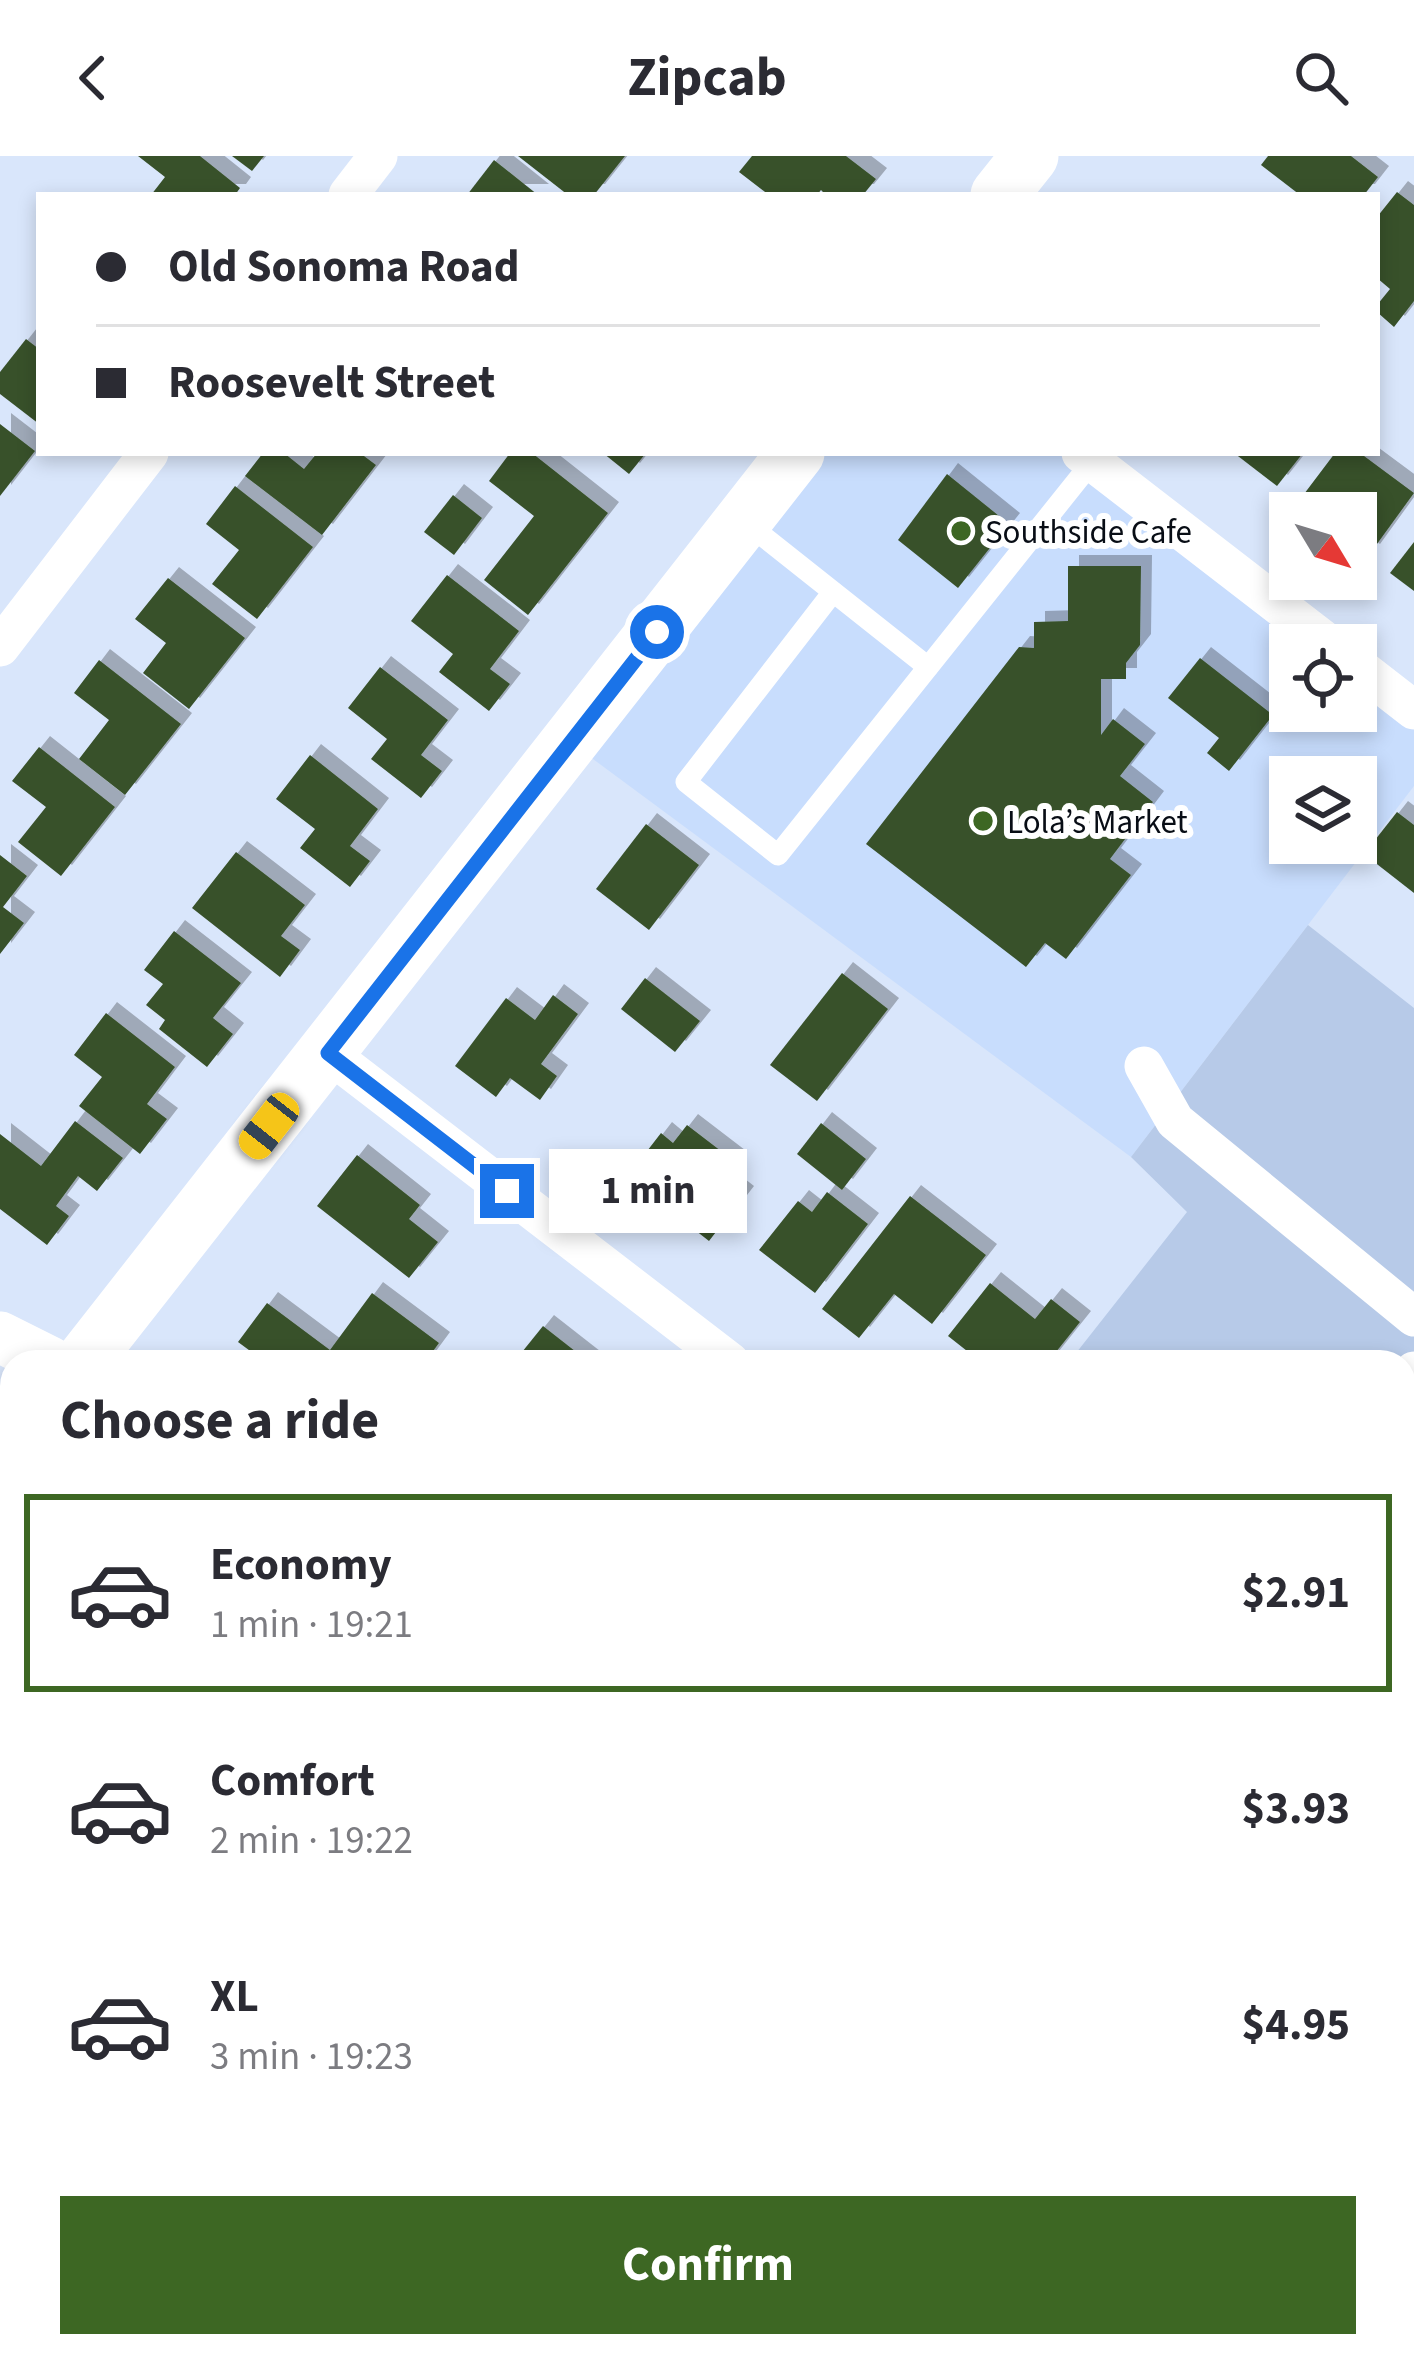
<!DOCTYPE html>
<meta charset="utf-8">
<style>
body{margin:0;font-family:"Source Sans 3",sans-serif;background:#f2f2f3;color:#2b2b33;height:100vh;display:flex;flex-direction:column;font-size:45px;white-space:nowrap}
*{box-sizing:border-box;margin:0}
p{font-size:39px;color:#7c7c81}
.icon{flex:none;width:66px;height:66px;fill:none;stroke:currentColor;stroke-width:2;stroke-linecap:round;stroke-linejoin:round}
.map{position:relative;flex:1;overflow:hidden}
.side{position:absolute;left:0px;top:1194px;width:1416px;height:1008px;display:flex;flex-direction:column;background:#fff;border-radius:36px 36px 0 0;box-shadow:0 6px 18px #0003}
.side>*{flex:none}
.top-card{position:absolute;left:36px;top:36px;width:1344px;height:264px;border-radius:0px;box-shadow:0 6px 18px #0003;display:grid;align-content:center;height:264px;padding:0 60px;background:#fff}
.needle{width:78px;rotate:128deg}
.tools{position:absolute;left:1269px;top:336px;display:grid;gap:24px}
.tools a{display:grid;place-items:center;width:108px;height:108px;border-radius:0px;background:#fff;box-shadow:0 6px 18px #0003;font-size:60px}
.end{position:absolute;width:54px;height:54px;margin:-27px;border:15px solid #1a73e8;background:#fff;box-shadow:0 0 0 6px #fff}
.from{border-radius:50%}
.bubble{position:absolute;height:84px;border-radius:0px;background:#fff;box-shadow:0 6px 18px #0003;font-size:39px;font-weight:700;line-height:84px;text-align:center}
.car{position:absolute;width:36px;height:72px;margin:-36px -18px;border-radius:15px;box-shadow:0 0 9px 3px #0007;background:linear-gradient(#f5c518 24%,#345 0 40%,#f5c518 0 76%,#345 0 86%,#f5c518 0)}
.top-card b{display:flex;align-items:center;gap:42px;height:114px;font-size:45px}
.top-card b+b{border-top:3px solid #e1e1e2}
.top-card i{width:30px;height:30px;background:#2b2b33}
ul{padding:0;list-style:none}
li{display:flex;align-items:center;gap:36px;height:198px;margin:0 24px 18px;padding:0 36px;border:6px solid transparent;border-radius:0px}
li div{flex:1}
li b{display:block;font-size:45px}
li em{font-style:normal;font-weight:700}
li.current{border-color:#3d6723}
li>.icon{width:108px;height:108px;stroke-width:1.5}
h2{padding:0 60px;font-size:54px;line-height:144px}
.button{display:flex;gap:24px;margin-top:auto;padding:24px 60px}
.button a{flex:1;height:138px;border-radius:0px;background:#3d6723;color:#fff;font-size:48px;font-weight:700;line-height:138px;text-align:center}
header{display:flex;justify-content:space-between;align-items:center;height:156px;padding:0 60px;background:#fff;font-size:54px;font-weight:700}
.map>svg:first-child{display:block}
.built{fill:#c8ddfd;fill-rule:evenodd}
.green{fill:#b7cae8}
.building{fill:#39512b;filter:url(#shadow)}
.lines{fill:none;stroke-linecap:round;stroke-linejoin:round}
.service{stroke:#fff;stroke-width:21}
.minor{stroke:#fff;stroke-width:39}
.tertiary{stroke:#fff;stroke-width:51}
.secondary{stroke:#fff;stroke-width:57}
.route{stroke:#1a73e8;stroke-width:15}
.poi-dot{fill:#3d6723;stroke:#fff;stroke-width:4.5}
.labels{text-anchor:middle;stroke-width:12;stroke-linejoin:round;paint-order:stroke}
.poi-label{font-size:33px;fill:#080d15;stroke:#fff;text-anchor:start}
</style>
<header><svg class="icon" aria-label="back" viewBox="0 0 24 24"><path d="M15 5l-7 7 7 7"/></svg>Zipcab<svg class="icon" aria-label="search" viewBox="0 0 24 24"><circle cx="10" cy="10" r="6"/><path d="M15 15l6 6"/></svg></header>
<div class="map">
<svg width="1414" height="2202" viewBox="0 0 1414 2202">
<defs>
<filter id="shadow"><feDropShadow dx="11" dy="-11" stdDeviation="0" flood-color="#0004"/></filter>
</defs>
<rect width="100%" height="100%" fill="#d9e6fb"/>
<path class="built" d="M 796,297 L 1081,297 L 1330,489 L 1290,489 L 1290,555 L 1356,555 L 1356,509 L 1414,554 L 1414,630 L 1131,1001 L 570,586 ZM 1290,621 L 1356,621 L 1356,687 L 1290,687 Z"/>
<polygon class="green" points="1308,769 1414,852 1414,1284 1404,1297 1404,1206 1069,1206 1187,1056 1131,1001"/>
<g class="building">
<polygon points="138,0 200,0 240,32 235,39 151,39 165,21"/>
<polygon points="232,0 264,0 252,15"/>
<polygon points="518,0 625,0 594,39 568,39"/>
<polygon points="752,0 846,0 876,23 863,39 826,39 821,34 817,39 769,39 739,16"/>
<polygon points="1268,0 1351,0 1378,21 1364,39 1300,39 1261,9"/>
<polygon points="494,4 538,39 467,39"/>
<polygon points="1397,36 1414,49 1414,145 1394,171 1377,156 1377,149 1390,133 1377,122 1377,61"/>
<polygon points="26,183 39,193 39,268 0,238 0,216"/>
<polygon points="0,268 35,295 0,340"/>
<polygon points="263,297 284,297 304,313 317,297 360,297 376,309 322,379 245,320"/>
<polygon points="510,297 532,297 608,357 528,459 484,424 534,360 489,325"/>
<polygon points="603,297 646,297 629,318"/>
<polygon points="1234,297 1303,297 1277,330"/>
<polygon points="1335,297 1360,297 1414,337 1369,399 1356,390 1356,357 1313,357 1298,346"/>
<polygon points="947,318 1009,368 958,432 898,384"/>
<polygon points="235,330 313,391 257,463 212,428 239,394 206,368"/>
<polygon points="453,339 482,362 454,399 424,376"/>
<polygon points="1414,386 1414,435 1390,417"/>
<polygon points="1068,410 1141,410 1140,489 1126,507 1126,523 1101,523 1101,579 1113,563 1145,588 1120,620 1153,646 1110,703 1131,719 1066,803 1045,787 1026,811 866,688 1019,491 1034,492 1034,466 1068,465"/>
<polygon points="447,419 519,475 490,513 510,528 489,555 439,516 453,498 411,465"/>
<polygon points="168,422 245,482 189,553 143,517 166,487 135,463"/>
<polygon points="1200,502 1273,559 1229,615 1207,597 1219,582 1168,542"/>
<polygon points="99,504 181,568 125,639 79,603 109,564 74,537"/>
<polygon points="380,511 448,564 421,599 442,615 421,642 371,603 387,583 348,552"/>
<polygon points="39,591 115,651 61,720 18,686 46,651 12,625"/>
<polygon points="310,599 378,653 350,690 370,705 350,731 300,692 315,673 276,643"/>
<polygon points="1397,656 1414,669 1414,737 1364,698"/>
<polygon points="646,668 699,709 649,774 596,733"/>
<polygon points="236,696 305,749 281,780 300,794 280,821 192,752"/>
<polygon points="0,699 27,720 3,751 24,767 0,798"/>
<polygon points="174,775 241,827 213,862 233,878 207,911 159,873 165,864 146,849 163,828 144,814"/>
<polygon points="842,817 888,853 817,945 770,909"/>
<polygon points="645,822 700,865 675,896 621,853"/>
<polygon points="553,839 578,858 541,908 557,920 540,944 510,922 496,941 455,910 506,842 535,864"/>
<polygon points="106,857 175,911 147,948 167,963 140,998 79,950 102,921 74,899"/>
<polygon points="75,965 123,1002 97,1035 78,1020 56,1050 69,1060 47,1089 0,1053 0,978 41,1010"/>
<polygon points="821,967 866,1003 842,1034 797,998"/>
<polygon points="687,969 734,1005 720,1023 743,1041 709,1085 627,1021 661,977 673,987"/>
<polygon points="357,999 420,1049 409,1063 438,1086 409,1122 317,1050"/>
<polygon points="827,1036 868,1068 815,1137 759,1094 798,1045 812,1056"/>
<polygon points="910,1040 986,1099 932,1168 894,1138 859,1182 822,1153"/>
<polygon points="990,1127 1035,1163 1051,1143 1080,1166 1048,1206 981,1206 948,1180"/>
<polygon points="372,1137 439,1187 425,1206 265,1206 238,1186 267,1147 330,1194"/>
<polygon points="543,1170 589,1206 514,1206"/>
<polygon points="1414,1463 1414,1498 1404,1490 1404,1476"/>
<polygon points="1404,1524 1414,1532 1414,1636 1404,1628"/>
<polygon points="0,1599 12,1608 12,1640 0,1655"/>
<polygon points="1414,1958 1414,2047 1404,2039 1404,1971"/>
<polygon points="1414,2112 1414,2146 1404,2138 1404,2125"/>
<polygon points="134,2190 180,2190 171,2202 149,2202"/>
<polygon points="293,2190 356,2190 347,2202 310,2202"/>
<polygon points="603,2190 688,2190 703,2202 605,2202 598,2196"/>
<polygon points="1298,2190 1338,2190 1353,2202 1288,2202"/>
</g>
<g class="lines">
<g class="service">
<polyline points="744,365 928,511"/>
<polyline points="833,436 686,626 778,699 1092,306"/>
</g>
<g class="minor">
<polyline points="348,39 378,0"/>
<polyline points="1081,297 1330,489"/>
<polyline points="0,491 149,297"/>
<polyline points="1356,509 1414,554"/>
<polyline points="328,897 730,1206"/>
<polyline points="1144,910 1175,965 1414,1161"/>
<polyline points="1404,1228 1414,1215"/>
<polyline points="0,1525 12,1535"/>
<polyline points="1404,1732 1414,1740"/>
<polyline points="1404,1822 1414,1810"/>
<polyline points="849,2190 864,2202"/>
<polyline points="1106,2202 1115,2190"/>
</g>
<polyline class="tertiary" points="0,1181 50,1206"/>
<g class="secondary">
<polyline points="999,39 1030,0"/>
<polyline points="83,1206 796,297"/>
<polyline points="0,1311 12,1296"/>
</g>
</g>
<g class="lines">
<polyline class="route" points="507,1035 328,897 657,476"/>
</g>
<g class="poi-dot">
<circle cx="961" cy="375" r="12"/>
<circle cx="983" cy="665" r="12"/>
</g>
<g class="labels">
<g class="poi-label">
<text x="985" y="387">Southside Cafe</text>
<text x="1007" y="677">Lola’s Market</text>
</g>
</g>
</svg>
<div class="tools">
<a><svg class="needle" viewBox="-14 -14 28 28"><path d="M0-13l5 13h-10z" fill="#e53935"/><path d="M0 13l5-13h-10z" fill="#7c7c81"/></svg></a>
<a><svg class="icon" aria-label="locate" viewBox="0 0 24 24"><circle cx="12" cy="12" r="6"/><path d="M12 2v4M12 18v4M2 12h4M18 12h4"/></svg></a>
<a><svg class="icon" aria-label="layers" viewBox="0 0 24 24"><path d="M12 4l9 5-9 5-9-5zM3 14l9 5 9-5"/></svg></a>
</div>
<i class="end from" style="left:657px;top:476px"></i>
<i class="end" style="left:507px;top:1035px"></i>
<div class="bubble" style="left:549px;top:993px;width:198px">1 min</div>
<i class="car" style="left:269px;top:970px;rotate:218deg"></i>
<div class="top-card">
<b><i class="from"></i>Old Sonoma Road</b>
<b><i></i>Roosevelt Street</b>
</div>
<section class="side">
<h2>Choose a ride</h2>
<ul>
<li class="current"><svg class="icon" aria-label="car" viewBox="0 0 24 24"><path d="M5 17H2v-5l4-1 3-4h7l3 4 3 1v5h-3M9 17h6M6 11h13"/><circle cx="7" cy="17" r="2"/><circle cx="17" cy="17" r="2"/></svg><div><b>Economy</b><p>1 min · 19:21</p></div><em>$2.91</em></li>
<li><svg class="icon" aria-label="car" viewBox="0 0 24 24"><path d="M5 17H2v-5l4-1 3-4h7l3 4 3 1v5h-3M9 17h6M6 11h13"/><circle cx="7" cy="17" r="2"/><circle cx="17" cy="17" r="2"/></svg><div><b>Comfort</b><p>2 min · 19:22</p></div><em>$3.93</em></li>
<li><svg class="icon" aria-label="car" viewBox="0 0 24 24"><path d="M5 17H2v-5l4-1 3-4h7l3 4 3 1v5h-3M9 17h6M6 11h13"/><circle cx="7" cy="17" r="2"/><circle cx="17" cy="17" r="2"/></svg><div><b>XL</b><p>3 min · 19:23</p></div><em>$4.95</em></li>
</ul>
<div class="button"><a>Confirm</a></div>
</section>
</div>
